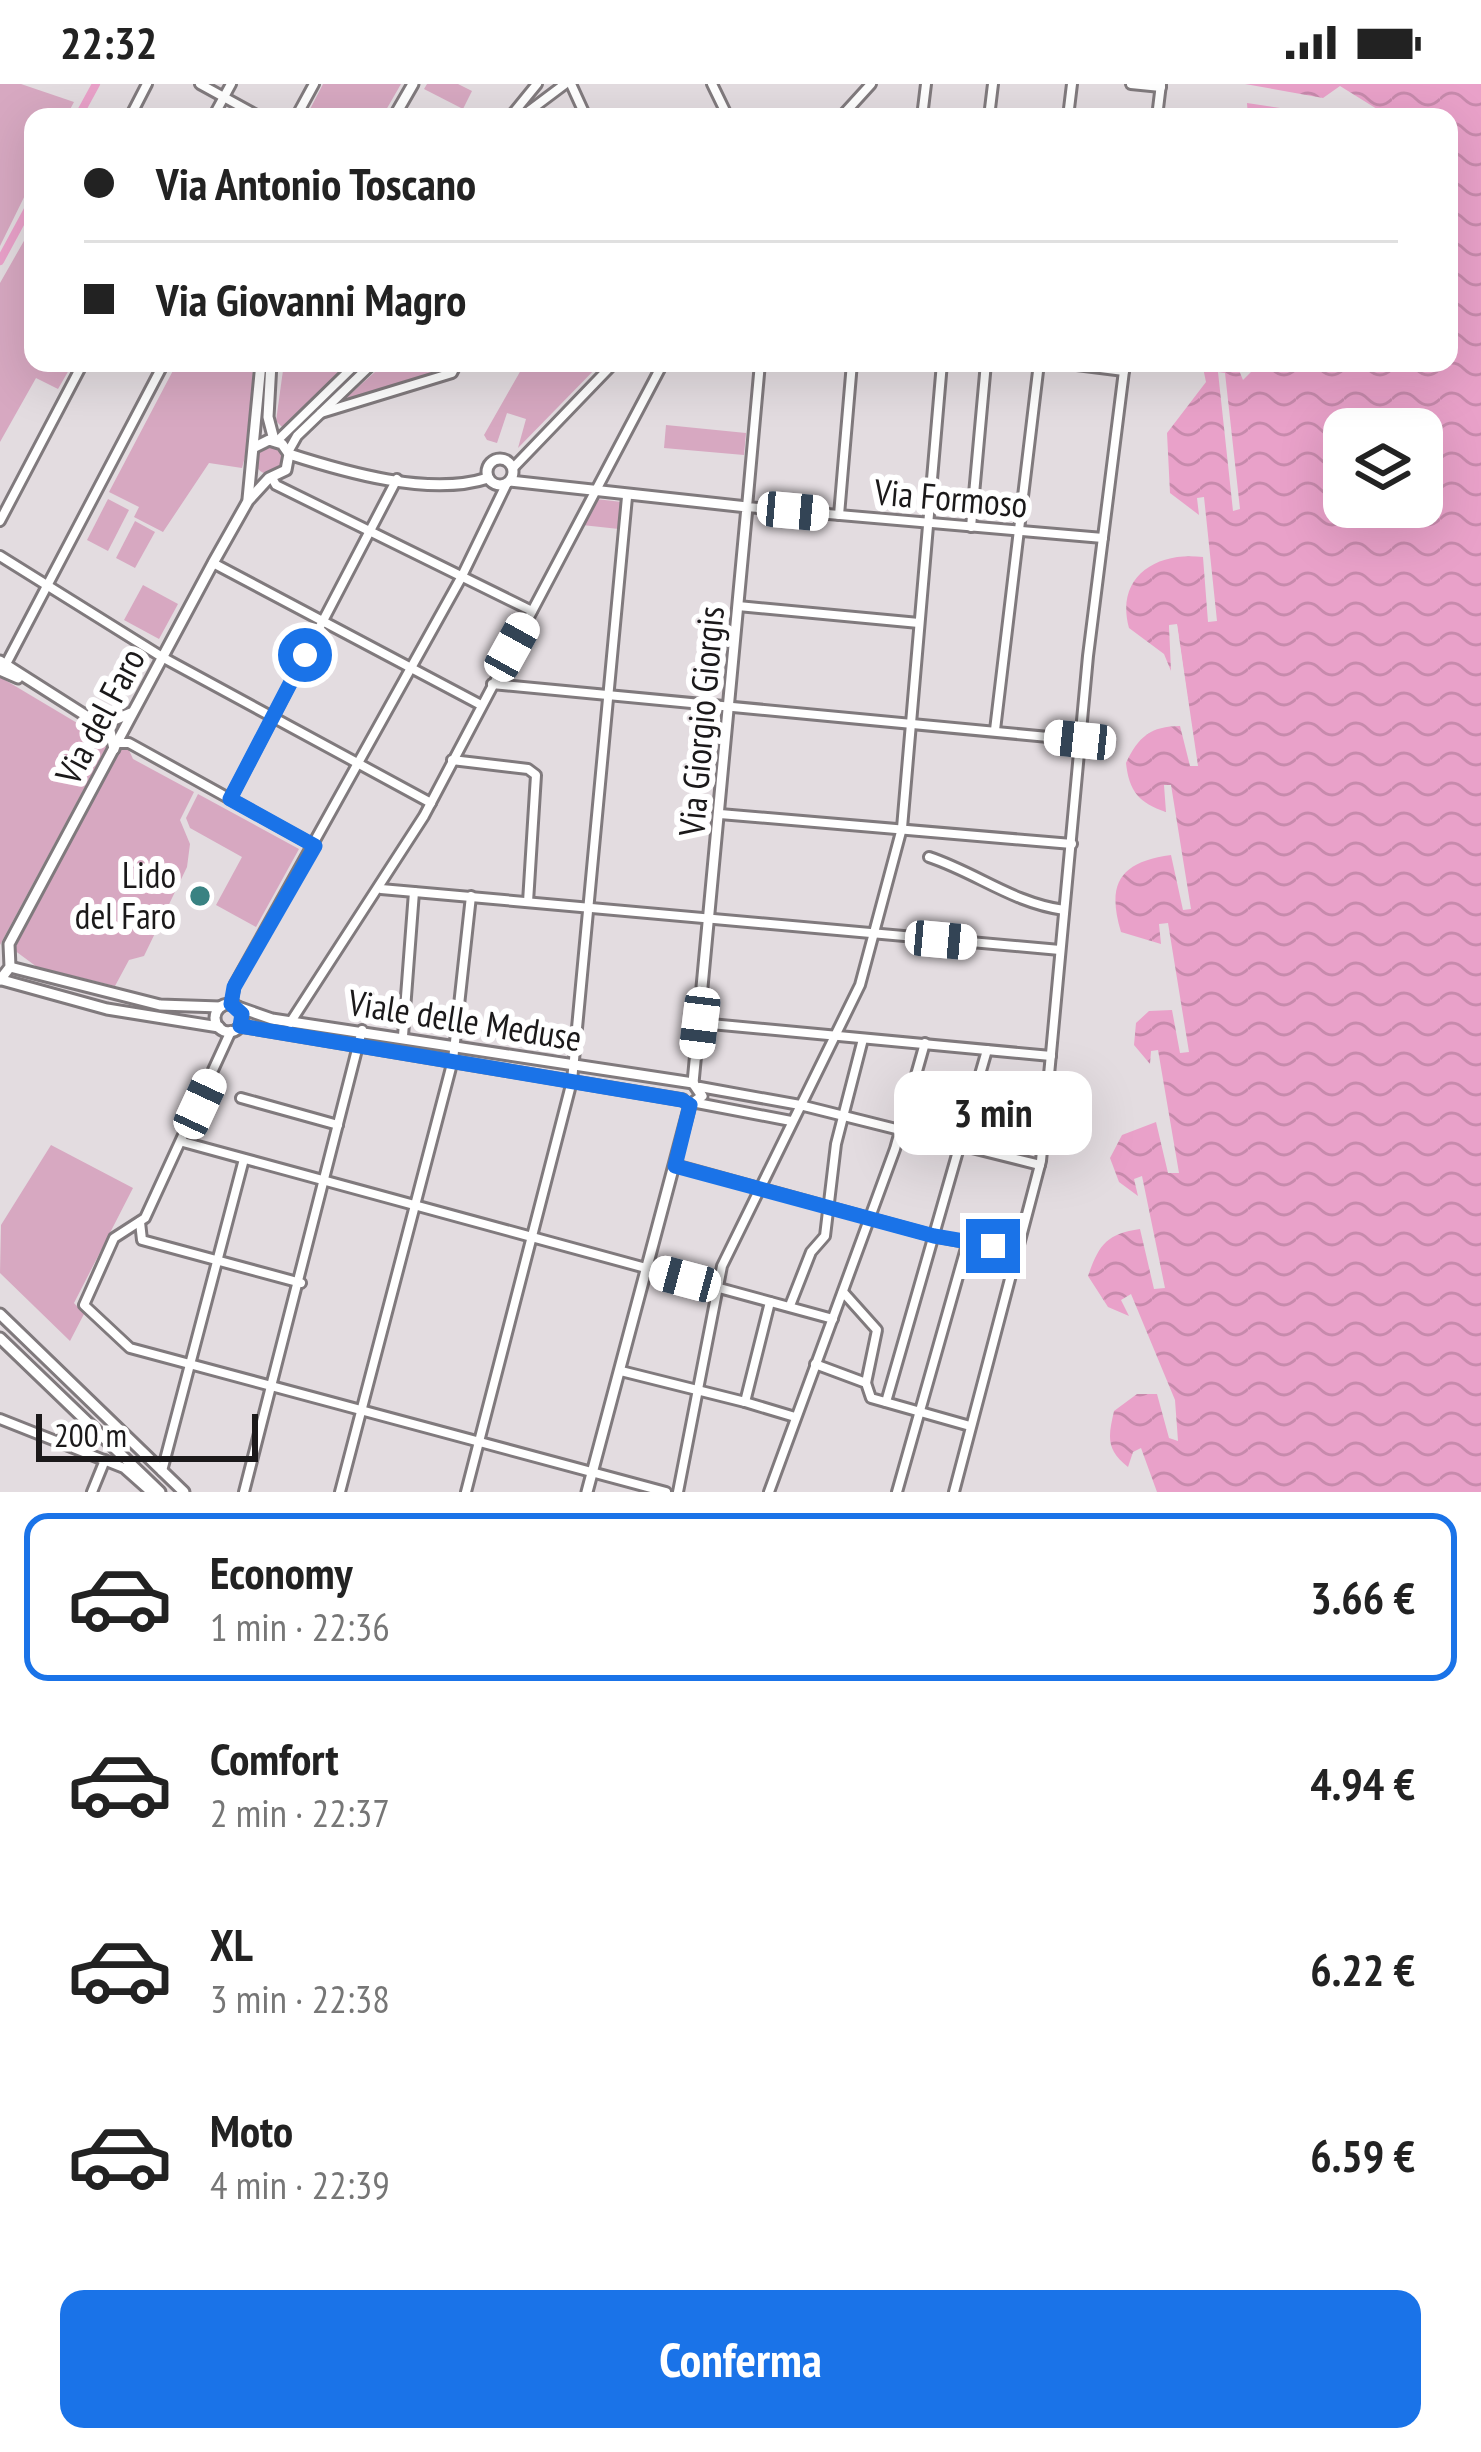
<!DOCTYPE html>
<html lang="it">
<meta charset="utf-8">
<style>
body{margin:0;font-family:"PT Sans Narrow",sans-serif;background:#f2f2f2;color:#222;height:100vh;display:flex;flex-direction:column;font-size:45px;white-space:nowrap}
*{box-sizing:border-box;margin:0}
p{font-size:39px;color:#767676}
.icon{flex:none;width:66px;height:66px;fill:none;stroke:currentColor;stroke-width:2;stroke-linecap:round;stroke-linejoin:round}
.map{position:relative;height:1408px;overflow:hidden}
.side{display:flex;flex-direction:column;background:#fff;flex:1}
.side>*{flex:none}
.hud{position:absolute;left:24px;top:24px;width:1434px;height:264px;border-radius:24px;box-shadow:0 12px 48px #0002;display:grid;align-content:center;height:264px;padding:0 60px;background:#fff}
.tools{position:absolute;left:1323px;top:324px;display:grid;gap:24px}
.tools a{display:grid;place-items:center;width:120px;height:120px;border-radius:24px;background:#fff;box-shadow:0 12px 48px #0002;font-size:60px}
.scale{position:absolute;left:36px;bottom:30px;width:222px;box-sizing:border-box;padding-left:12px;border:6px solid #1b191a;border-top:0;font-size:33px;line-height:42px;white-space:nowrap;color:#1b191a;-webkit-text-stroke:9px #fff;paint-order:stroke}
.end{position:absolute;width:54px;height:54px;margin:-27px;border:15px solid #1a73e8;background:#fff;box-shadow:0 0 0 6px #fff}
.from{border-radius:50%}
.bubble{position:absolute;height:84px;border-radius:24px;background:#fff;box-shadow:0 12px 48px #0002;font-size:39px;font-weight:800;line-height:84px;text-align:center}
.car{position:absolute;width:36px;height:72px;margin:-36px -18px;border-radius:15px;box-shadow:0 0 9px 3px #0007;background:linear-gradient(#fff 24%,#345 0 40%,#fff 0 76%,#345 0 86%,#fff 0)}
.hud b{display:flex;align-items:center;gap:42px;height:114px;font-size:45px}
.hud b+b{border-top:3px solid #e0e0e0}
.hud i{width:30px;height:30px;background:#222}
ul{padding:21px 0 0;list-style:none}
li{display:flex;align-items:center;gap:36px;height:168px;margin:0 24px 18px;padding:0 36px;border:6px solid transparent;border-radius:24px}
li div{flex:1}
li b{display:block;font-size:45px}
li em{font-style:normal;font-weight:800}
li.current{border-color:#1a73e8}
li>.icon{width:108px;height:108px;stroke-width:1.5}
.button{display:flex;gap:24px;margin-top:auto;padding:24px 60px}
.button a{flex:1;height:138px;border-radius:24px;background:#1a73e8;color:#fff;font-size:48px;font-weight:800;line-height:138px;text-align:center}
.status{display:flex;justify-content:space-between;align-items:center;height:84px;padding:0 60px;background:#fff;direction:ltr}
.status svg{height:33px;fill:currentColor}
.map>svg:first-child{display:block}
.green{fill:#d7a8c1}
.water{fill:url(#water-waves);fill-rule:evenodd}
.pier{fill:#e3dce0}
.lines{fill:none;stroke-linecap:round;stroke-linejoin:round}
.canal{stroke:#e9a1c9;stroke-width:8}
.minor-casing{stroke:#807a7d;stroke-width:14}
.tertiary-casing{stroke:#807a7d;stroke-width:15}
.minor{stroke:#fff;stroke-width:8}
.tertiary{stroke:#fff;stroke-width:9}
.route{stroke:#1a73e8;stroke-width:15}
.poi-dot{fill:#398282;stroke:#fff;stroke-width:4.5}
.labels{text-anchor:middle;stroke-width:12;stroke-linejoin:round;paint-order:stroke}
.street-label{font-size:36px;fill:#1b191a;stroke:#fff}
.poi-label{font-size:36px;fill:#1b191a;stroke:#fff;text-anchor:end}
</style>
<div class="status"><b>22:32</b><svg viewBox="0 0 49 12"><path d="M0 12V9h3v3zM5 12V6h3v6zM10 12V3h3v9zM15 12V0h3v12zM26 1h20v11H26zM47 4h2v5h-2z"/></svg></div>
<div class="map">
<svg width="1481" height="1408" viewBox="0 0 1481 1408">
<defs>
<pattern id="water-waves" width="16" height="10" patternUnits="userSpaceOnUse" patternTransform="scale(3)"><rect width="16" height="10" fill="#e9a1c9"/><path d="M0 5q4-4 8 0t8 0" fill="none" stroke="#c78aac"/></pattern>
</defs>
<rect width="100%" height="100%" fill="#e3dce0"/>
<g class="green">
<polygon points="0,0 21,0 74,18 66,33 33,33 33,95 0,162"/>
<polygon points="323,0 401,0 382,33 306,33"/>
<polygon points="427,0 458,0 472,7 463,25 424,5"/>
<polygon points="33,141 33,279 73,279 58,305 36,294 0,358 0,199"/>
<polygon points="177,279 253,279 251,350 242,384 209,379 163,448 134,433 139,423 109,408"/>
<polygon points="284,279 348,279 282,343 276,337"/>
<polygon points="385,279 452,279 438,289 338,321"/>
<polygon points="525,279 601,279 518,364 526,335 507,329 497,359 487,356 484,351"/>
<polygon points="666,341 746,349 744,371 664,364"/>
<circle cx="269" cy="376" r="14"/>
<polygon points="108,415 129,426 108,467 87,456"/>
<polygon points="596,415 622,418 619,445 582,441"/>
<polygon points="135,437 155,448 135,484 116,474"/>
<polygon points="143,501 178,520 159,555 124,536"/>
<polygon points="0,593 109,658 0,861"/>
<polygon points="128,664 133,675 194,708 180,736 190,760 187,783 144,872 129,876 115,902 37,883 14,866 120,666"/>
<polygon points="198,710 299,765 256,843 216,821 242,773 190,744 186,734"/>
<polygon points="51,1061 133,1104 74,1219 84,1230 70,1257 0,1189 1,1141"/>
</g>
<g class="water">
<path d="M 1245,0 L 1481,0 L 1481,1408 L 1157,1408 L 1141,1364 L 1133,1368 L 1128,1383 C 1106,1366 1108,1353 1114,1327 L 1137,1310 L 1157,1310 L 1169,1354 L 1178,1357 L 1175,1316 L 1131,1210 L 1121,1216 L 1129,1232 L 1108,1223 L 1088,1192 C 1099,1161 1106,1150 1140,1145 L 1154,1205 L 1165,1204 L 1142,1092 L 1134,1095 L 1138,1112 L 1119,1098 L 1110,1074 L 1122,1051 L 1156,1038 L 1168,1089 L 1179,1089 L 1158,966 L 1151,967 L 1150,980 L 1134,961 L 1136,939 L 1149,927 L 1172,926 L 1180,969 L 1189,968 L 1168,839 L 1159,840 L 1161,860 L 1121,848 C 1106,798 1121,778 1171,771 L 1183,826 L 1191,825 L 1171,701 L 1164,701 L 1166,728 C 1139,719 1129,707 1126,679 C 1138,653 1151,642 1180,642 L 1190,682 L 1197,682 L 1177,541 L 1169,542 L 1171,587 L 1164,570 L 1129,544 C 1115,493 1156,467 1203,473 L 1208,538 L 1217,537 L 1204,413 L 1197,414 L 1199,431 L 1170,409 L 1167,349 L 1206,298 L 1202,279 L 1236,279 L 1243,296 L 1251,288 L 1250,279 L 1449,279 L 1449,33 L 1377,33 L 1377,25 L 1340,2 L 1323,14 ZM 1218,288 L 1225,289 L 1240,425 L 1233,427 ZM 1344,345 L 1422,345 L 1422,423 L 1344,423 Z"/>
<polygon points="1247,19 1340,33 1248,33"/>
</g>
<polygon class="pier" points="1177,540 1198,682 1191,682 1169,541"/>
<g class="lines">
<g class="canal">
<polyline points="78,33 96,0"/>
<polyline points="0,177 33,116"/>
</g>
<defs>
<g id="minor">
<polyline points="200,0 260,33"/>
<polyline points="571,0 586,33"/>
<polyline points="712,0 728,33"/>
<polyline points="1131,0 1161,3"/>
<polyline points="130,33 147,0"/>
<polyline points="213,33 231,0"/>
<polyline points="296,33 314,0"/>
<polyline points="510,33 537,0"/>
<polyline points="521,33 565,0"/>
<polyline points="841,33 871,0"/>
<polyline points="922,33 926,0"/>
<polyline points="989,33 993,0"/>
<polyline points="1068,33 1072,0"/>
<polyline points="1157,33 1161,0"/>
<polyline points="760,279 747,423 1103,454"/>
<polyline points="1061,279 1124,287"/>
<polyline points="321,329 452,289 457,279"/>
<polyline points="277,357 357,279"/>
<polyline points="288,368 297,352 373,279"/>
<polyline points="513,384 614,279"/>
<polyline points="272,394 276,401 532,527"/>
<polyline points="839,431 852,279"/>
<polyline points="0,437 83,279"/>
<polyline points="971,443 986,279"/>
<polyline points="0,472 162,573 431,719"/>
<polyline points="213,479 481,621"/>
<polyline points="738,522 919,539"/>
<polyline points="6,580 164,279"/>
<polyline points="492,600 1080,656"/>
<polyline points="995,646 1039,279"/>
<polyline points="118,659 129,659 315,762"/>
<polyline points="452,676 528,685 536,691 528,818"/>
<polyline points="230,715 397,395"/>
<polyline points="720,730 1072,760"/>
<path d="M 929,773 C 977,789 1013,819 1064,826"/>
<polyline points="381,805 1060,866"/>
<polyline points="231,920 235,900 461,494 507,399"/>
<polyline points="290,939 424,732 661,283"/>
<polyline points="700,939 1051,972"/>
<polyline points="231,947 145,1134 114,1154 84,1221 130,1264 666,1408"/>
<polyline points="403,952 414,808"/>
<polyline points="700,1003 800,1021 1040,1081"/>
<polyline points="241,1014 338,1041"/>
<polyline points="697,1019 791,1037"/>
<polyline points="183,1058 833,1235"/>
<polyline points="675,1081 934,1152 1018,1168"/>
<polyline points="140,1138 142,1156 301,1199"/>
<polyline points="843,1208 877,1246 866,1299"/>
<polyline points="791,1219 811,1168 825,1152 836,1060 863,955"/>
<polyline points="815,1280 866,1299 871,1314 970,1342"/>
<polyline points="621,1287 745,1318 770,1218"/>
<polyline points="745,1318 795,1333"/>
<polyline points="886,1318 987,966"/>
<polyline points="0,1335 124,1384 151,1408"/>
<polyline points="162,1387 244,1075"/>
<polyline points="92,1408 105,1376"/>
<polyline points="244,1408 362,946"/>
<polyline points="340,1408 453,976 471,812"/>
<polyline points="466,1408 572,997 627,413"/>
<polyline points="678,1408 722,1182 860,901 902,744 942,279"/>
<polyline points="769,1408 895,1065 925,959"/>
<polyline points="897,1408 968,1157"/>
<polyline points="954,1408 1041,1077 1088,572 1125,279"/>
</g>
<g id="tertiary">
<polyline points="394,33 413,0"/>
<polyline points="271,279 268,333 274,356"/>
<path d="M 289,370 C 345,388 430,413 488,394"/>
<circle cx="500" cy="388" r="13"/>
<polyline points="510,397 747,423 693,999"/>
<polyline points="248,415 261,279"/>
<polyline points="0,577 110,647 114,665"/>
<polyline points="0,586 18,594"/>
<polyline points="92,629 114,636 131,629"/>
<polyline points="10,883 160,921 220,923"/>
<polyline points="0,896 10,883 9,860 213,479 248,417 269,394 286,386 289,370 282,360 269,356 255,363"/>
<polyline points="2,896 107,925 219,943"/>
<circle cx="229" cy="934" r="14"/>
<polyline points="238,923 272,935 693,999"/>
<polyline points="240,942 683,1016"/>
<polyline points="690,1021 702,1012 693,999"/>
<polyline points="0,1230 184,1408"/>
<polyline points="0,1254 160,1408"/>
<polyline points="587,1408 690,1021"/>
</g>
</defs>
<use href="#minor" class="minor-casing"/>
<use href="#tertiary" class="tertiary-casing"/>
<use href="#minor" class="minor"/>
<use href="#tertiary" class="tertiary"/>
</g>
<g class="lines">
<polyline class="route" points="305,571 230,715 315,762 234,903 231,920 242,930 240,942 682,1016 690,1021 675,1082 934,1152 993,1162"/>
</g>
<circle class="poi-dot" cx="200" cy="812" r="12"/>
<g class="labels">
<g class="street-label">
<text transform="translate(951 414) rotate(5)" y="13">Via Formoso</text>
<text transform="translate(100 632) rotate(-62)" y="13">Via del Faro</text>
<text transform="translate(701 637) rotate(-85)" y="13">Via Giorgio Giorgis</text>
<text transform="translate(465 936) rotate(9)" y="13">Viale delle Meduse</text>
</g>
<g class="poi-label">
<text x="176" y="804">Lido<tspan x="176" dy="41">del Faro</tspan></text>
</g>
</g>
</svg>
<div class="tools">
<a><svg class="icon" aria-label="layers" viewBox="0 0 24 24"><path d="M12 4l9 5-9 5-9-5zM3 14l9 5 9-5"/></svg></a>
</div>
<div class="scale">200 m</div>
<i class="end from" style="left:305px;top:571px"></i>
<i class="end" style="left:993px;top:1162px"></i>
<div class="bubble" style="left:894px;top:987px;width:198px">3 min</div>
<i class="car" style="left:793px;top:427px;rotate:95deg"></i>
<i class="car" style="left:512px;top:563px;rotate:29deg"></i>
<i class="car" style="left:1080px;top:656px;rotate:276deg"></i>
<i class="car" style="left:941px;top:856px;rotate:95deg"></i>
<i class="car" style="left:700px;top:939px;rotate:187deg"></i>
<i class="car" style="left:200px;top:1020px;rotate:25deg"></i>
<i class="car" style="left:685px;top:1195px;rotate:285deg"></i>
<div class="hud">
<b><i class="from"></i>Via Antonio Toscano</b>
<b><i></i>Via Giovanni Magro</b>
</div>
</div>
<section class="side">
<ul>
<li class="current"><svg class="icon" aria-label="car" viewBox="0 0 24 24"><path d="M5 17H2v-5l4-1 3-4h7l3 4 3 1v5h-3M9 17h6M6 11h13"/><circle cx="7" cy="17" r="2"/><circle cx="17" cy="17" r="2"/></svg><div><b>Economy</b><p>1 min · 22:36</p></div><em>3.66 €</em></li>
<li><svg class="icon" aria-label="car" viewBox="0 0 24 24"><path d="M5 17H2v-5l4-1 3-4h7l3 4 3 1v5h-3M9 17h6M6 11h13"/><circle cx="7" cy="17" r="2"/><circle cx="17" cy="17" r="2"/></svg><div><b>Comfort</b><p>2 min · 22:37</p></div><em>4.94 €</em></li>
<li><svg class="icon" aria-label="car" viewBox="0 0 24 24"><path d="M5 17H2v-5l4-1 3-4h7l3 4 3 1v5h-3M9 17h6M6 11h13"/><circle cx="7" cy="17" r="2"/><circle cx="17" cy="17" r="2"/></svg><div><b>XL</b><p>3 min · 22:38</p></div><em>6.22 €</em></li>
<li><svg class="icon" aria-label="car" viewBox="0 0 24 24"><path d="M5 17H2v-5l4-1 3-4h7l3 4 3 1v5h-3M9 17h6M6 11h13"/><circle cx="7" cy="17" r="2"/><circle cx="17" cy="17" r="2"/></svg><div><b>Moto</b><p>4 min · 22:39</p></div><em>6.59 €</em></li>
</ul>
<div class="button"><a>Conferma</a></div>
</section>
